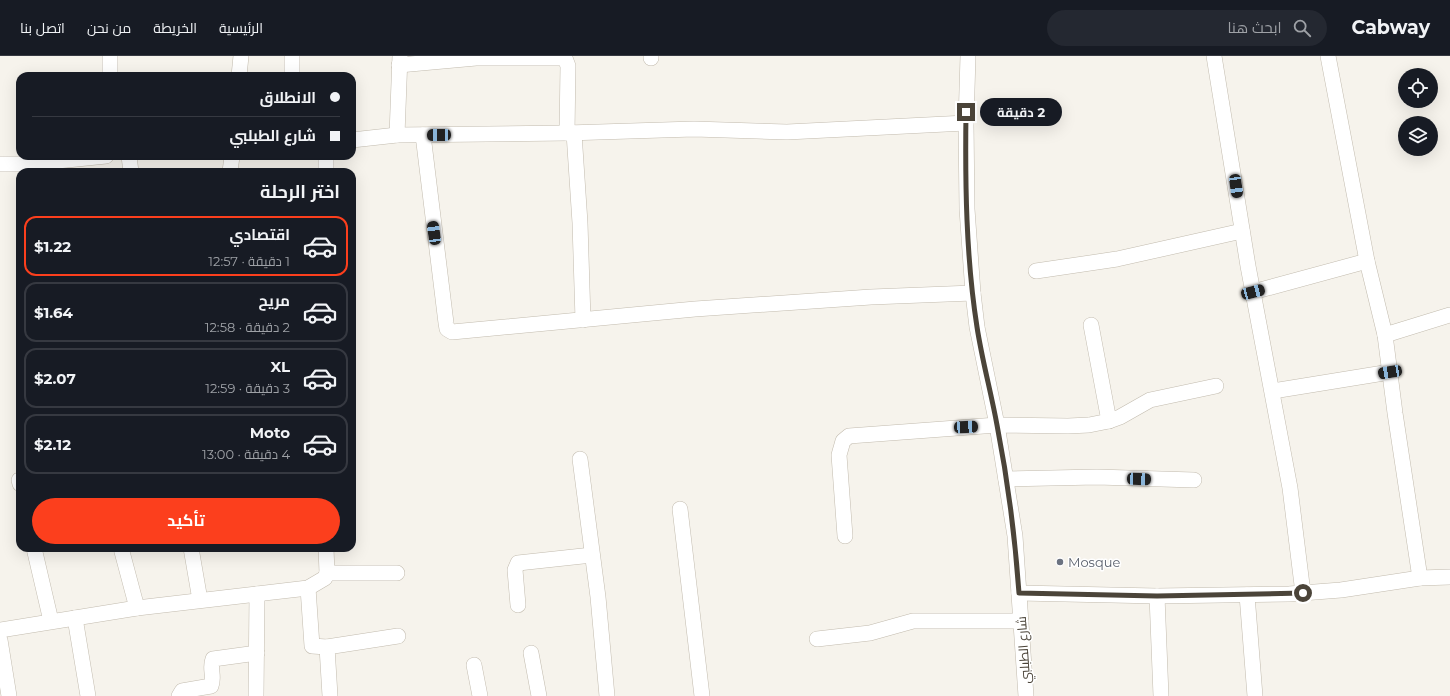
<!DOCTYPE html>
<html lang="ar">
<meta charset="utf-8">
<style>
body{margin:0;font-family:Montserrat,Cairo,sans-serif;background:#242831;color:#f1f3f6;direction:rtl;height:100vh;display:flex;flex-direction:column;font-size:15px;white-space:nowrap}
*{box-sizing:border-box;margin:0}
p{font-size:13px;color:#9ea1a6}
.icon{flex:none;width:22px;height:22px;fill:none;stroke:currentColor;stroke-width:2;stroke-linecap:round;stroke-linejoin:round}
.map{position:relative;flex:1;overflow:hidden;direction:ltr}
.side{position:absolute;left:16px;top:112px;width:340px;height:384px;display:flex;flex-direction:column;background:#171b24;border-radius:12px;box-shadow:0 4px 16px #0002;direction:rtl}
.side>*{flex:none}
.top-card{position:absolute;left:16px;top:16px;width:340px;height:88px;border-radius:12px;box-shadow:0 4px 16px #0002;direction:rtl;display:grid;align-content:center;height:88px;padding:0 16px;background:#171b24}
.tools{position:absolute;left:1398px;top:12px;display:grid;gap:8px}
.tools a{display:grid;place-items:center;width:40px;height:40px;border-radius:50%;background:#171b24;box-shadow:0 4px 16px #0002;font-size:20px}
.end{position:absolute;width:18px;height:18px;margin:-9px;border:5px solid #4b4439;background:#fff;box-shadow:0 0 0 2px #fff}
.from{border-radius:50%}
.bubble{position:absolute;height:28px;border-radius:14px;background:#171b24;box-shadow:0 4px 16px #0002;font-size:13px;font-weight:700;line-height:28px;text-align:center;direction:rtl}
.car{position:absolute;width:12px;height:24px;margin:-12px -6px;border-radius:5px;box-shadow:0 0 3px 1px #0007;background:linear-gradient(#222 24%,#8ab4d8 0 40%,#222 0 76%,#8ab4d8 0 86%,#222 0)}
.top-card b{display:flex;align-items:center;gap:14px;height:38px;font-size:15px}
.top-card b+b{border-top:1px solid #363941}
.top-card i{width:10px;height:10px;background:#f1f3f6}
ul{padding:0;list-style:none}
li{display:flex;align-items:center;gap:12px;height:60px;margin:0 8px 6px;padding:0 8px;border:2px solid #363941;border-radius:12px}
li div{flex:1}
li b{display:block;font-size:15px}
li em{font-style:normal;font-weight:700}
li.selected{border-color:#fc3f1d}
li>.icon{width:36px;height:36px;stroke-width:1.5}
h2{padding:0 16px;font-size:18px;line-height:48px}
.cta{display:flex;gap:8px;margin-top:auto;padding:8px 16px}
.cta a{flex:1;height:46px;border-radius:24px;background:#fc3f1d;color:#fff;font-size:16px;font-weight:700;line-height:46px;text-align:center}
header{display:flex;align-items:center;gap:24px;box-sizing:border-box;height:56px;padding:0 20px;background:#171b24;border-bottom:1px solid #363941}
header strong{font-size:19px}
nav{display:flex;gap:22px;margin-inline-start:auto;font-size:14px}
.search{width:280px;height:36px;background:#242831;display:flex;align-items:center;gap:10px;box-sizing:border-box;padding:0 14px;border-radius:22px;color:#9ea1a6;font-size:15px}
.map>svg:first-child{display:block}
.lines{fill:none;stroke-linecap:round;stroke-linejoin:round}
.minor-casing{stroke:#c2bbae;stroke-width:16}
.minor{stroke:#fff;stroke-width:15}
.route{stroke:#4b4439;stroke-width:5}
.worship-dot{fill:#6b7280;stroke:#fff;stroke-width:1.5}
.labels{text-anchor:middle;stroke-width:3;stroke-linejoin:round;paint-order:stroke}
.worship-label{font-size:13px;fill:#5b616d;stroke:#fff;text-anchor:start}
.street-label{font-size:13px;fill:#4b4439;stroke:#fff}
</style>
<header>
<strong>Cabway</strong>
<div class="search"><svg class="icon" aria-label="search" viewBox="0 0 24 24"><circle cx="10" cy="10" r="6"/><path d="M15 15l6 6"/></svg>ابحث هنا</div>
<nav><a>الرئيسية</a><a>الخريطة</a><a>من نحن</a><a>اتصل بنا</a></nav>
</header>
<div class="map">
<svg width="1450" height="640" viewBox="0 0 1450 640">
<rect width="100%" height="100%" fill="#f6f3ec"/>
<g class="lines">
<defs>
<g id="minor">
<polyline points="110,0 110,20"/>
<polyline points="651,0 651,2"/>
<polyline points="968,0 966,67 967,153 973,237 977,271 997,369 1015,480 1026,640"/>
<polyline points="1214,0 1248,210 1290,432 1303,537"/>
<polyline points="1328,0 1367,205 1385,279"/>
<polyline points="399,9 476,2 565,2 568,10 567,77"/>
<polyline points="239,20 241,0"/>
<polyline points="292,20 292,0"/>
<polyline points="574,77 580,167 583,264"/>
<polyline points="397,79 400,0"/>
<polyline points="423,79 446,267 447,273 452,276 695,253 871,241 973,237"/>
<polyline points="352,84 397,79 567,77 694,73 787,76 966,67"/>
<polyline points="129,100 131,116"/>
<polyline points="326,100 326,116"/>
<polyline points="0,108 28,108 106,100"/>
<polyline points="230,116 232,100"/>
<polyline points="1036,215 1117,203 1242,175"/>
<polyline points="1253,236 1367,205"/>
<polyline points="1273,335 1390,316"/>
<polyline points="1109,365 1120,361 1150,344 1216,330"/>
<polyline points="580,403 598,541 607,640"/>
<polyline points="1006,423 1097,421 1194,424"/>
<polyline points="19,424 20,428"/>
<polyline points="680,453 702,640"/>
<polyline points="845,480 839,399 843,385 849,380 997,369 1068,370 1089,369 1109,365 1091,269"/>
<polyline points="34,492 51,565"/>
<polyline points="121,492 137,552"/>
<polyline points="191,492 200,544"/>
<polyline points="326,492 327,517"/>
<polyline points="1420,522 1395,357 1385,279 1450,259"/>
<polyline points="308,532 312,590 327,591 398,580"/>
<polyline points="1019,537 1157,540 1289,538 1341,534 1420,522 1450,521"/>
<polyline points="1247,539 1255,640"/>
<polyline points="1157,540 1161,640"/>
<polyline points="518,549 515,514 518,507 592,499"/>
<polyline points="75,562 88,640"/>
<polyline points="0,574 137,552 308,532 325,522 327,517 397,517"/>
<polyline points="817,583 870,577 913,565 1021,565"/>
<polyline points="0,584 9,640"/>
<polyline points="327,591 330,640"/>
<polyline points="531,597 539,640"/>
<polyline points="474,609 480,640"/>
<path d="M 179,640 L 182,635 L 211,630 C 215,621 209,612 213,603 L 257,597"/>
<polyline points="256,640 257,538"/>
</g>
</defs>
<use href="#minor" class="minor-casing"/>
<use href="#minor" class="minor"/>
</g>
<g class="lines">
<path class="route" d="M 966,56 C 965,127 966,201 977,271 C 982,304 991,336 997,369 C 1008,425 1015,481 1019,537 L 1157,540 L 1303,537"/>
</g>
<circle class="worship-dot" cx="1060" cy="506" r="4"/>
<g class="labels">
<g class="worship-label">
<text x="1068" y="511">Mosque</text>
</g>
<g class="street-label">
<text transform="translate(1023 594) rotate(-94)" y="5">شارع الطبلبي</text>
</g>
</g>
</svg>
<div class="tools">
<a><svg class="icon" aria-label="locate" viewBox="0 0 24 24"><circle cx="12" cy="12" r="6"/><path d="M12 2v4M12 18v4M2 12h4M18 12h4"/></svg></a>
<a><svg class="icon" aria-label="layers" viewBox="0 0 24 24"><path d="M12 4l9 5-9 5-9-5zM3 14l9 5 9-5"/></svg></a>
</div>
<i class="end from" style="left:1303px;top:537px"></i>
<i class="end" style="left:966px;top:56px"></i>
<div class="bubble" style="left:980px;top:42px;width:82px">2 دقيقة</div>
<i class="car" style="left:439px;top:79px;rotate:269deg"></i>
<i class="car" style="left:1236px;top:130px;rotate:172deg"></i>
<i class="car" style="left:434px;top:177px;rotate:352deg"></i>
<i class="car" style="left:1253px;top:236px;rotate:75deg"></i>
<i class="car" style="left:1390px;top:316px;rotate:261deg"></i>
<i class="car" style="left:966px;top:371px;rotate:87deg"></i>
<i class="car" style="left:1139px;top:423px;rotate:92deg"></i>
<div class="top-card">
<b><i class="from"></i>الانطلاق</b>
<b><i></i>شارع الطبلبي</b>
</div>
<section class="side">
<h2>اختر الرحلة</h2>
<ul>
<li class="selected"><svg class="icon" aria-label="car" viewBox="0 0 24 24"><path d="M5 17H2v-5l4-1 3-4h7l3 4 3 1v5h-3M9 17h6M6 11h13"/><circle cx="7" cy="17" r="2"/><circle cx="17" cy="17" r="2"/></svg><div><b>اقتصادي</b><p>1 دقيقة · 12:57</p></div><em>$1.22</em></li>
<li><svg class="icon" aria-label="car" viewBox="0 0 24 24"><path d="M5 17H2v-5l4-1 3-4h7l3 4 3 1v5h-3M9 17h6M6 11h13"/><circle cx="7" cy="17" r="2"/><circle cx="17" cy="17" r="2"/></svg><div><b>مريح</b><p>2 دقيقة · 12:58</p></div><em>$1.64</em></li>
<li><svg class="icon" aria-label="car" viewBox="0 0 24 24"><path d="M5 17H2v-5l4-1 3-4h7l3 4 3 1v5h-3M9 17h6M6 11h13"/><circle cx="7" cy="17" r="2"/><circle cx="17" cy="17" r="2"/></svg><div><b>XL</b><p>3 دقيقة · 12:59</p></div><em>$2.07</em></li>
<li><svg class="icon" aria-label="car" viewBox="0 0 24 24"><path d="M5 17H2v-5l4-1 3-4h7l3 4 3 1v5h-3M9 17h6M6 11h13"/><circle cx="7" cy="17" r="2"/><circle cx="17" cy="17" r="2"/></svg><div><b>Moto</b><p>4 دقيقة · 13:00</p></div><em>$2.12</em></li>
</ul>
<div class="cta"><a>تأكيد</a></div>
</section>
</div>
